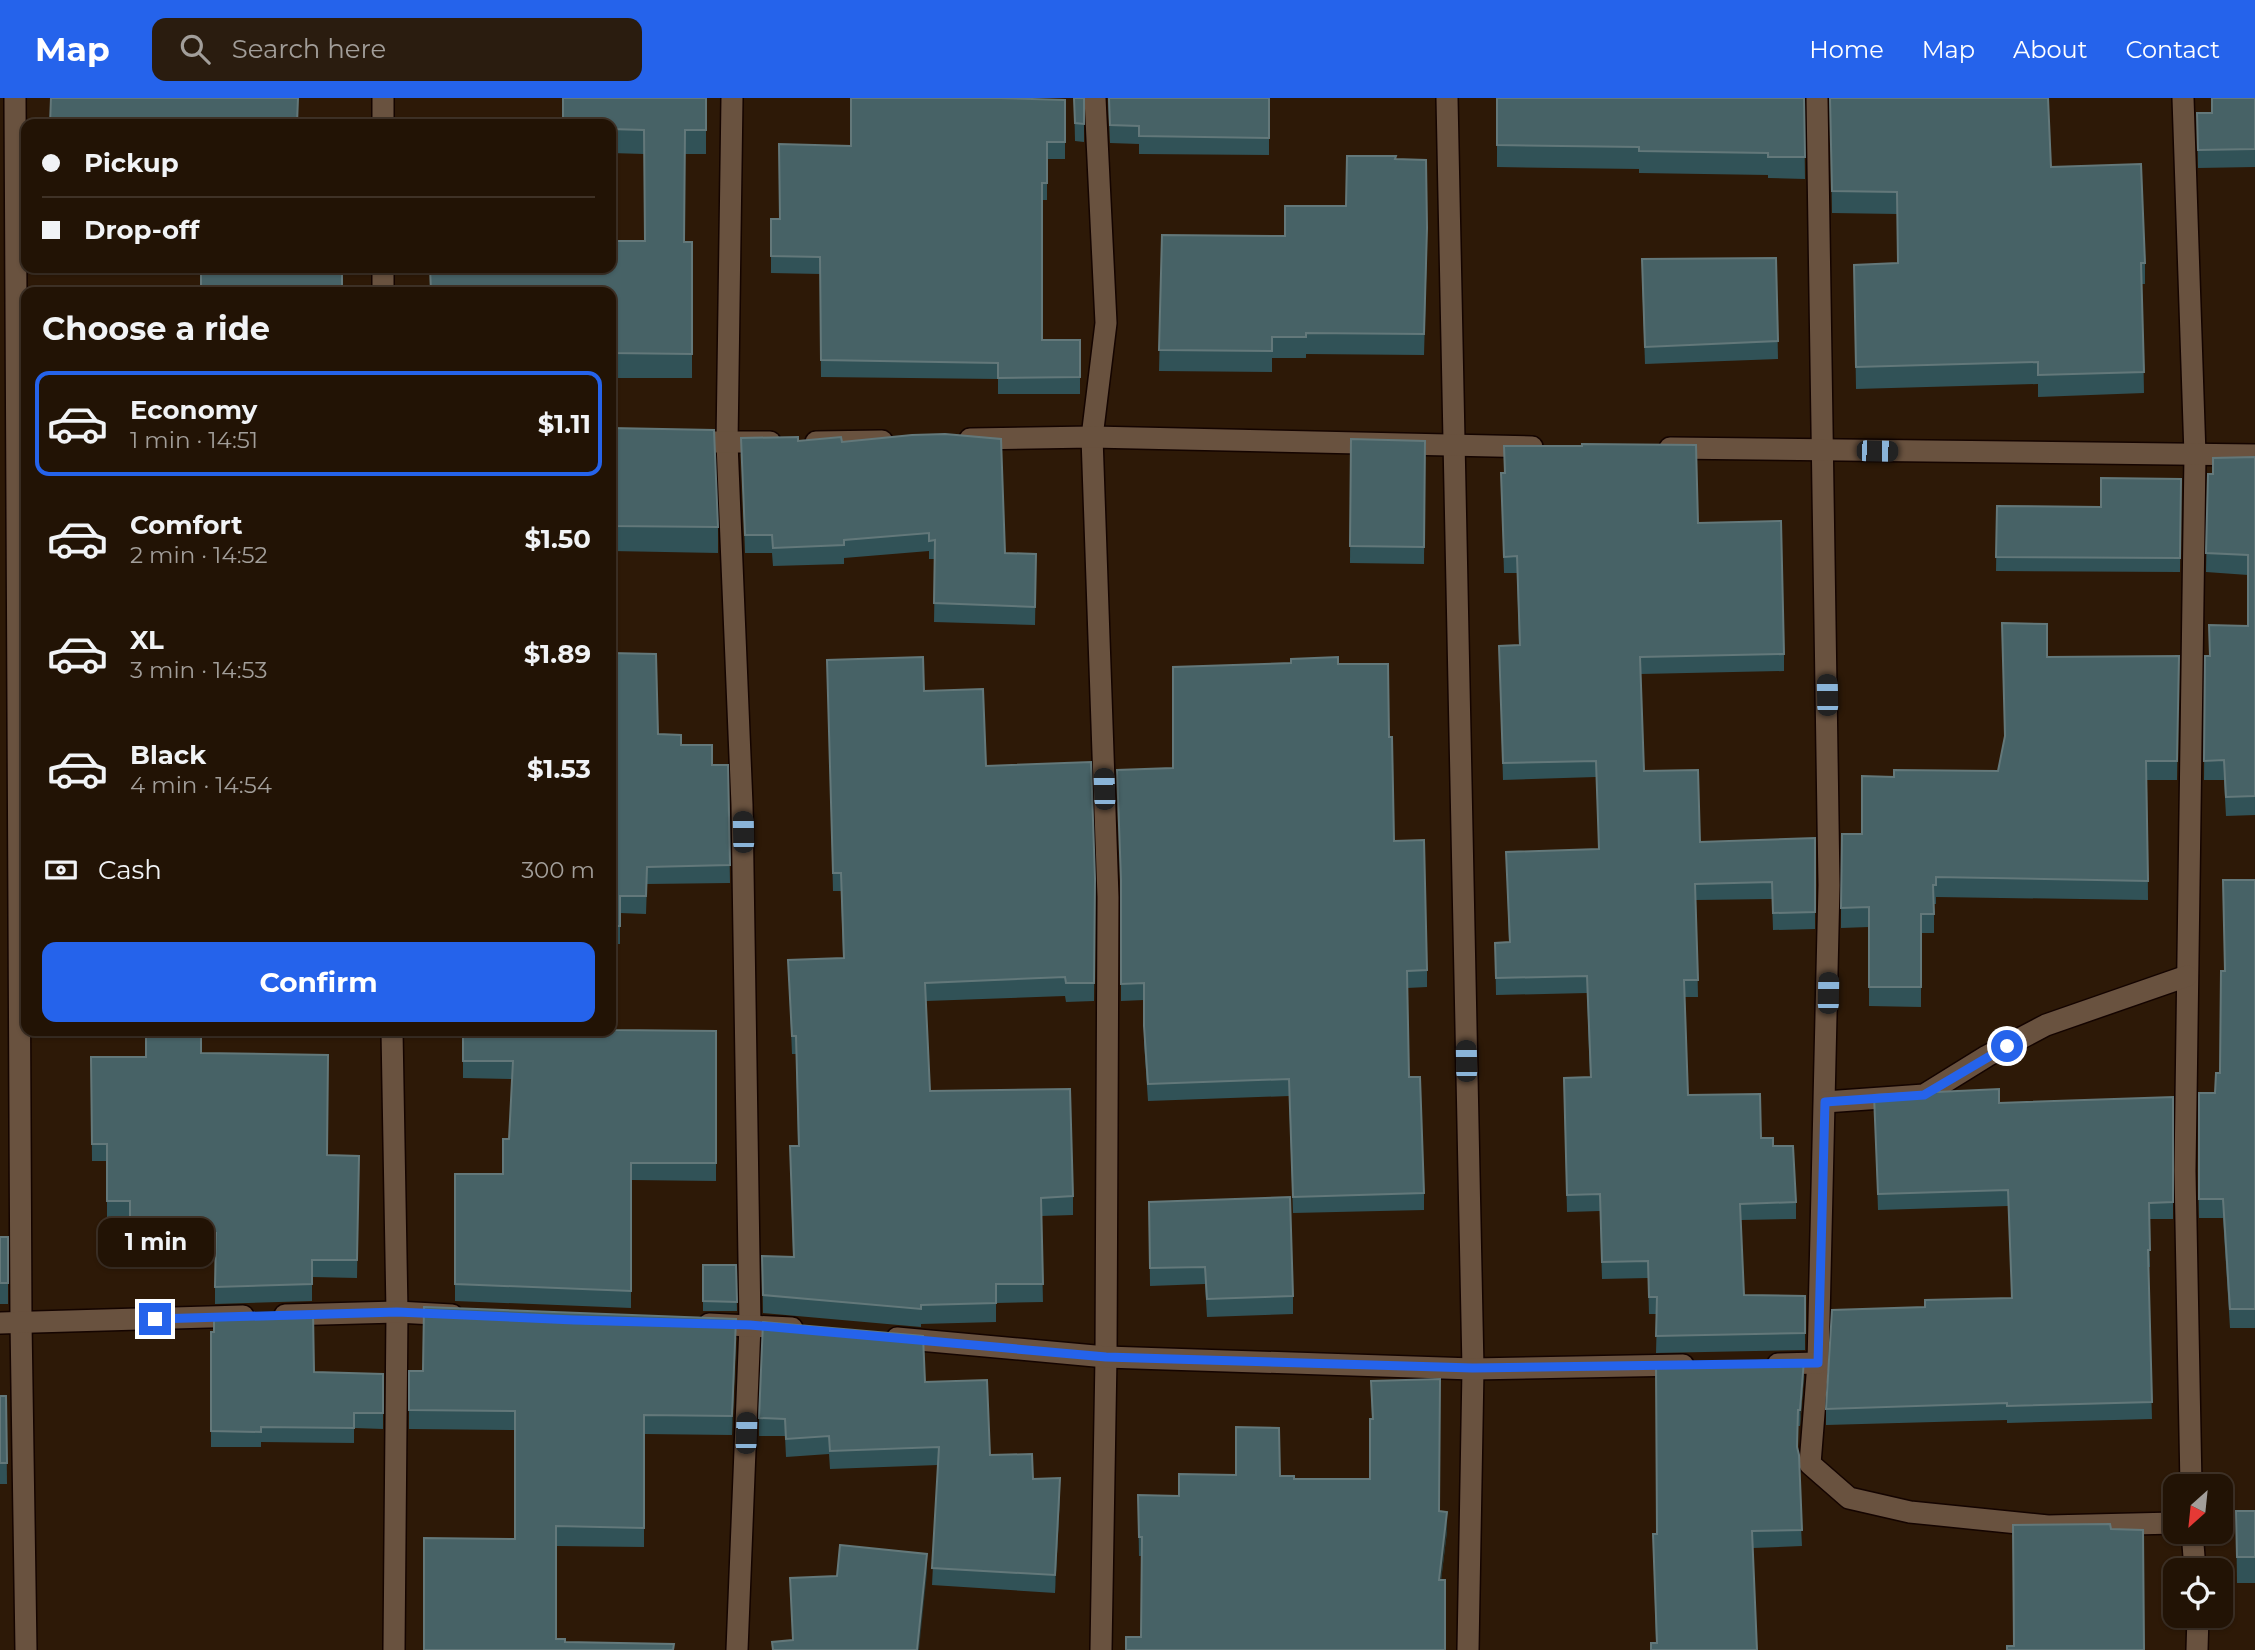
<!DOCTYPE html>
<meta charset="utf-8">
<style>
body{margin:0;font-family:Montserrat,sans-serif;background:#2a1c0f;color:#f1f3f6;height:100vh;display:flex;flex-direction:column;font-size:26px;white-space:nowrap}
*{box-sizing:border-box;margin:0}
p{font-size:23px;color:#a29e9a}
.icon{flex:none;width:38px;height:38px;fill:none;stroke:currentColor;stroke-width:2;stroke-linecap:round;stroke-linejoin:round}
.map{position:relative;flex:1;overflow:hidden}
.panel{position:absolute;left:21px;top:189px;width:595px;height:749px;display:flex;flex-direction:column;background:#221305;border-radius:14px;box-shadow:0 2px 5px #0004,0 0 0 2px #3f3227}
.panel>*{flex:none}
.guide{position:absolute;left:21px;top:21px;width:595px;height:154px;border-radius:14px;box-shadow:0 2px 5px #0004,0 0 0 2px #3f3227;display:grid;align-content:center;height:154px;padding:0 21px;background:#221305}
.needle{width:46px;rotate:207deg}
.tools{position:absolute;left:2163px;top:1376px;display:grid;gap:14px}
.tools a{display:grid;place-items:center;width:70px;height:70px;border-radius:14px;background:#221305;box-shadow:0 2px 5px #0004,0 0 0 2px #3f3227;font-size:35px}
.end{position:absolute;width:32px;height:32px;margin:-16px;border:9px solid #2563eb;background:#fff;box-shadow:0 0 0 4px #fff}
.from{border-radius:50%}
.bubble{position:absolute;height:49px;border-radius:14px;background:#221305;box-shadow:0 2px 5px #0004,0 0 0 2px #3f3227;font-size:23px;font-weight:700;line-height:49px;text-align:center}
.car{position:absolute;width:21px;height:42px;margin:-21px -10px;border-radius:9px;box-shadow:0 0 5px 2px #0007;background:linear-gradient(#222 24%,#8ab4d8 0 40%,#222 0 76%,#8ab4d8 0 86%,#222 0)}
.guide b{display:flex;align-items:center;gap:24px;height:66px;font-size:26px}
.guide b+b{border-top:2px solid #3f3227}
.guide i{width:18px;height:18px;background:#f1f3f6}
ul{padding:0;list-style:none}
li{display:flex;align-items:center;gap:21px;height:105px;margin:0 14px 10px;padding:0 7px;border:4px solid transparent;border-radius:14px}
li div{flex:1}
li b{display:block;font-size:26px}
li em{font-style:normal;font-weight:700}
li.on{border-color:#2563eb}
li>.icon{width:63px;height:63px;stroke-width:1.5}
h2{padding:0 21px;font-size:32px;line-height:84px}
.pay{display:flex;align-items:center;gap:18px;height:77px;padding:0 21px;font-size:26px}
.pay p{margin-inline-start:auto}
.button{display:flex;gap:14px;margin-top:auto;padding:14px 21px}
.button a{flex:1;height:80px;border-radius:14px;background:#2563eb;color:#fff;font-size:28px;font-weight:700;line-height:80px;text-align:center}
header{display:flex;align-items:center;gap:42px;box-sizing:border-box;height:98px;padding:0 35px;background:#2563eb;color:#fff}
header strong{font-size:33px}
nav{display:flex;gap:38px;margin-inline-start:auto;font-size:24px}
.search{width:490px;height:63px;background:#2a1c0f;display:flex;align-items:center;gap:18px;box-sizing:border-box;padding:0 24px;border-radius:14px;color:#a29e9a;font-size:26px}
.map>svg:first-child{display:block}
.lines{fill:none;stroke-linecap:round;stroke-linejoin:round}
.minor-casing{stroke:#140400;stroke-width:24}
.minor{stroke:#69523f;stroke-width:21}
.wall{fill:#315257}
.shaded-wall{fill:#263431}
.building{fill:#476266;stroke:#63787a;stroke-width:2}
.route{stroke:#2563eb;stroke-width:9}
</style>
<header>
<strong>Map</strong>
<div class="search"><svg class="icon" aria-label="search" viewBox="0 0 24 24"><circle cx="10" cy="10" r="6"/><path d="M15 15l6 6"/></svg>Search here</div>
<nav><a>Home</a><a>Map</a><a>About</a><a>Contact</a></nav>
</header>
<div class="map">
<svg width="2255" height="1552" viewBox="0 0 2255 1552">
<rect width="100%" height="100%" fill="#2d1907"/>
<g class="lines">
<defs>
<g id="minor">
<polyline points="15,0 21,1224 26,1552"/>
<polyline points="383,0 383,26"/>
<polyline points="732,0 727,345 742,707 750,1227 737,1552"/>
<polyline points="1095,0 1106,225 1092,339 1108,799 1106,1259 1101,1552"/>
<polyline points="1447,0 1473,1271 1468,1552"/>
<polyline points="1817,0 1829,787 1818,1265 1810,1366 1849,1400 1910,1414 2048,1428 2175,1425"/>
<polyline points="2183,0 2195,357 2185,1073 2191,1388"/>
<polyline points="383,170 383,194"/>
<polyline points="970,341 1092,339 1532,349"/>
<polyline points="686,344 770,344"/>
<polyline points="816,344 882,343"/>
<polyline points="1670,350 2255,357"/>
<polyline points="392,933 397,1214 394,1552"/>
<polyline points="1825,1004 1924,997 1987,958 2046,927 2187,878"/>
<polyline points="285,1217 397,1214 452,1217"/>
<polyline points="0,1225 243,1218"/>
<polyline points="709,1226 792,1230"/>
<polyline points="897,1240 1106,1259 1473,1271 1683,1267"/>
<polyline points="1778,1266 1818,1265"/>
<polyline points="2192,1433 2195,1472"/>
<polyline points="2197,1552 2198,1517"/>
</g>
</defs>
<use href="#minor" class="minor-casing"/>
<use href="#minor" class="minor"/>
</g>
<g class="wall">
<polygon points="706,0 706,56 685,56 684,144 692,144 692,280 611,280 611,194 644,143 644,56 611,55 611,26"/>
<polygon points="1074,0 1084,0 1084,44 1075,43"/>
<polygon points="1108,0 1269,0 1269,57 1139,56 1139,46 1110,45"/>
<polygon points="1497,0 1804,0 1805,81 1768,80 1768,77 1639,75 1639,71 1497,69"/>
<polygon points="1830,0 2051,69 2145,165 2145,186 2142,186 2144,295 2038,299 2038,286 1856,291 1854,167 1898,165 1897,116 1832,115"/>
<polygon points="2255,0 2255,69 2198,70 2197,15 2212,15"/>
<polygon points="1065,2 1065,61 1047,61 1047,102 1042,102 1042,242 1080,242 1080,296 998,296 998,281 821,279 820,176 771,175 771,121 780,121 851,48"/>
<polygon points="1395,61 1427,151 1424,257 1306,256 1306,260 1272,260 1272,274 1159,273 1162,137 1285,138 1346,108"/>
<polygon points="1776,160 1778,261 1645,266 1642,179"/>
<polygon points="611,330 718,429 718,455 611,453"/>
<polygon points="741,340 842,344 1005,455 1036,474 1035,527 934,524 935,461 929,461 929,453 844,460 844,466 773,468 772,455 745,455"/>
<polygon points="1351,341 1425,343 1424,466 1350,465"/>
<polygon points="2255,359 2255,717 2226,718 2224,682 2204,682 2205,558 2209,558 2248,528 2248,477 2206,474 2208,376 2213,376 2213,360"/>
<polygon points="1501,375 1698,425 1784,556 1784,573 1641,576 1644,673 1700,744 1815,740 1815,831 1773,832 1772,801 1696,802 1698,899 1685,899 1688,997 1761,1040 1773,1048 1796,1104 1796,1121 1741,1122 1744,1197 1805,1198 1805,1252 1656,1255 1657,1216 1649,1216 1648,1180 1602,1181 1600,1113 1567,1114 1564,997 1590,979 1587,895 1496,897 1495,845 1509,844 1506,754 1599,751 1596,679 1503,682 1499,548 1519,547 1517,475 1504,475"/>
<polygon points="2181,381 2180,474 1996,473 1997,408 2101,409"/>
<polygon points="611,555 658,636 681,647 712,667 728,667 730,785 647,786 646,816 620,815 620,846 613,846 613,932 716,933 716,1083 631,1082 631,1210 455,1203 455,1076 503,1076 509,1041 512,981 463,980 463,933"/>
<polygon points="2179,558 2177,682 2147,682 2148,802 1936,799 1936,806 1934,806 1934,835 1921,835 1921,909 1869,908 1869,829 1841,830 1841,810 1894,679 1998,673 2047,559"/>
<polygon points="827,562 924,593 986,668 1095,781 1094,903 1066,904 1065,898 926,903 930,993 1073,1098 1073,1117 1041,1118 1043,1204 996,1205 996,1224 921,1226 921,1229 763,1215 762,1158 793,1159 790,1048 798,1048 796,956 792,956 788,862 843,860 841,793 833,793"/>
<polygon points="1338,566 1389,639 1394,743 1427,872 1427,889 1407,890 1409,979 1424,1095 1424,1112 1293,1115 1289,998 1148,1003 1144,944 1144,902 1121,903 1121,797 1117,672 1173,670"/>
<polygon points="2255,782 2255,1230 2230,1230 2223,1120 2199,1120 2198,1073 2220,975 2224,873"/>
<polygon points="201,955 327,1057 359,1058 357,1180 312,1179 312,1203 215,1206 215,1152 130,1151 130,1121 107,1120 107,1063 92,1063 91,959 146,959"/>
<polygon points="1874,997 1999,1005 2173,999 2173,1121 2149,1121 2150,1169 2148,1169 2152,1321 2007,1325 2007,1322 1826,1327 1826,1311 1925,1209 2012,1200 2008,1108 1878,1112"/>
<polygon points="1149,1104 1293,1198 1293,1216 1207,1219 1205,1186 1150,1188"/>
<rect x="0" y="1139" width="8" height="67"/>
<polygon points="703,1167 736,1167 737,1213 703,1213"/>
<polygon points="211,1234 314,1274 383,1276 383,1331 354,1330 354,1345 261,1344 261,1349 211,1349"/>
<polygon points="736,1240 732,1337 644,1336 644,1449 556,1448 424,1552 515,1441 515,1332 409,1331 409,1273 423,1273"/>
<polygon points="1804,1278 1800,1328 1798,1328 1797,1350 1802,1448 1753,1450 1656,1545 1653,1436 1657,1436"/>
<polygon points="1371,1283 1439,1413 1447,1433 1441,1482 1141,1539 1142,1458 1139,1458 1138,1397 1179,1398 1280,1378 1294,1381 1370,1381 1372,1321"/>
<polygon points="925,1284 990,1357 1060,1397 1055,1495 932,1487 938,1367 830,1371 829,1356 786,1359 785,1338 759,1338 759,1320"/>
<polygon points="0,1298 6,1298 7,1386 0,1386"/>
<polygon points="2236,1413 2255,1413 2255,1485 2237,1485"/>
</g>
<g class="shaded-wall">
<polygon points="736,1221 736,1240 732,1337 732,1318"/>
<polygon points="1804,1262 1804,1278 1800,1328 1800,1312"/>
<polygon points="1060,1380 1060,1397 1055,1495 1055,1477"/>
<polygon points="1447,1414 1447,1433 1439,1501 1439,1482"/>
<polygon points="927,1456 927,1475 919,1552 917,1552"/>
</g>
<g class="building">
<polygon points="51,0 298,0 297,26 50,26"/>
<polygon points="563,0 706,0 706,32 685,32 684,144 692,144 692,256 611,255 611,194 431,194 430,170 611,170 611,143 645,143 644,32 611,31 611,26 563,26"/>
<polygon points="851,0 1000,0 1065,2 1065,44 1047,44 1047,85 1042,85 1042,242 1080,242 1080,279 998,280 998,265 821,262 820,159 771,158 771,121 780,121 779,46 851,48"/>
<polygon points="1074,0 1084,0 1084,26 1075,25"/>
<polygon points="1109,0 1269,0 1269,40 1139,38 1139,28 1110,27"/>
<polygon points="1497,0 1804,0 1805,59 1768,59 1768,55 1639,53 1639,49 1497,47"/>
<polygon points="1830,0 2048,0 2051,69 2141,66 2145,165 2141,165 2144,274 2038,277 2038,264 1856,269 1854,167 1898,165 1897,94 1832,93"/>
<polygon points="2212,0 2255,0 2255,51 2198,52 2197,15 2212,15"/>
<polygon points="1347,58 1396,58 1395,61 1426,62 1427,130 1424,236 1306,235 1306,239 1272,239 1272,253 1159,252 1162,137 1285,138 1285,108 1346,108"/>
<polygon points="1776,160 1778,243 1645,249 1642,161"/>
<rect x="201" y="170" width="141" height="24"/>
<polygon points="611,330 714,332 718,429 611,428"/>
<polygon points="945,336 1001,341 1005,455 1036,456 1035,509 934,505 935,442 929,443 929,435 844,442 844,447 773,450 772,437 745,437 741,340 798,339 798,343 841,339 842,344 912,337"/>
<polygon points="1351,341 1425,343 1424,449 1350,448"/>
<polygon points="1582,346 1696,347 1698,425 1781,423 1784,556 1640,559 1644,673 1698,672 1700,744 1815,740 1815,814 1773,815 1772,784 1695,786 1698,882 1684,882 1688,997 1760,996 1761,1040 1773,1040 1773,1048 1793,1048 1796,1104 1740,1106 1744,1197 1805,1198 1805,1235 1656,1238 1657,1199 1649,1199 1648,1163 1602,1164 1600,1096 1567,1097 1564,980 1591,979 1587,878 1496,880 1495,845 1510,844 1506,754 1599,751 1596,663 1503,665 1499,548 1520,547 1517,458 1504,459 1501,375 1505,375 1504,348 1582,348"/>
<polygon points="2255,359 2255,698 2226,699 2224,662 2204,663 2205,558 2210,558 2209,527 2248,528 2248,457 2206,455 2208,376 2213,376 2213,360"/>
<polygon points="2101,380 2181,381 2180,460 1996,459 1997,408 2101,409"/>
<polygon points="2002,525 2047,526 2047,559 2179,558 2177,663 2146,663 2148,783 1936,779 1936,787 1933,787 1934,816 1921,816 1921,889 1869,889 1869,809 1841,810 1842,736 1862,736 1862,678 1894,679 1894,672 1998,673 2005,638"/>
<polygon points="611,555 656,556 658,636 681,637 681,647 712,647 712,667 728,667 730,767 647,769 646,798 620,798 620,828 613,828 613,932 716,933 716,1065 631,1065 631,1193 455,1186 455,1076 503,1076 503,1041 509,1041 513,963 463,963 463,933 611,933"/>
<polygon points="923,559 924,593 983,591 986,668 1091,664 1095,781 1094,885 1066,885 1065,879 925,885 930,993 1070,991 1073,1098 1041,1100 1043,1186 996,1186 996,1205 921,1207 921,1211 763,1197 762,1158 794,1159 790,1048 799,1048 796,938 792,938 788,862 844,860 841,775 833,775 827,562"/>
<polygon points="1338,559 1338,566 1388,566 1389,639 1392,639 1394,743 1424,742 1427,872 1407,873 1409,979 1420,979 1424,1095 1293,1099 1289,981 1148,986 1144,928 1144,885 1121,886 1121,782 1117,672 1173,670 1173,569 1291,565 1291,561"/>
<polygon points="2223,782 2255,782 2255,1211 2230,1211 2223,1101 2199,1101 2199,995 2215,995 2216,975 2220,975 2221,873 2225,873"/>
<polygon points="146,933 201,933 201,955 328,957 327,1057 359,1058 357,1162 312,1162 312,1186 215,1189 216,1135 130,1134 130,1103 107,1103 107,1046 92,1046 91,959 146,959"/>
<polygon points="1999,991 1999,1005 2173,999 2173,1104 2149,1105 2150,1152 2148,1152 2152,1304 2007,1308 2007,1305 1826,1311 1832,1212 1925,1209 1925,1202 2012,1200 2008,1092 1878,1096 1874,997"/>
<polygon points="1290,1099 1293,1198 1207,1201 1205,1169 1150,1170 1149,1104"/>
<rect x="0" y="1139" width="8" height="46"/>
<polygon points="703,1167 736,1167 737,1204 703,1203"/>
<polygon points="424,1209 736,1221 732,1318 644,1317 644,1430 556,1428 556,1541 565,1541 565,1544 674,1546 673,1552 424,1552 424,1440 515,1441 515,1313 409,1312 409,1273 423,1273"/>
<polygon points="313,1214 314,1274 383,1276 383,1315 354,1315 354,1330 261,1329 261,1334 211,1333 211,1234 214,1234 214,1217"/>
<polygon points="763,1224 923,1238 925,1284 987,1282 990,1357 1032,1356 1033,1381 1060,1380 1055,1477 932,1470 939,1349 830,1353 829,1338 786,1341 785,1321 759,1320"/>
<polygon points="1804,1262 1800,1312 1798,1312 1797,1349 1799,1357 1802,1432 1752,1433 1757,1552 1651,1552 1651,1545 1657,1545 1653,1436 1657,1436 1656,1265"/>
<polygon points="1440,1281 1439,1413 1447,1414 1439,1482 1445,1482 1445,1552 1126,1552 1126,1539 1141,1539 1142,1439 1139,1439 1138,1397 1179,1398 1179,1376 1236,1377 1236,1329 1279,1330 1280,1378 1294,1378 1294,1381 1370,1381 1370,1321 1373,1321 1371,1283"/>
<polygon points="0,1298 6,1298 7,1365 0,1365"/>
<polygon points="2236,1413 2255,1413 2255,1459 2237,1459"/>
<polygon points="2110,1426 2111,1431 2143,1432 2144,1552 2007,1552 2007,1548 2014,1548 2013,1427"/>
<polygon points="840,1447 927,1456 917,1552 773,1552 772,1544 793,1542 790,1480 837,1478"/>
</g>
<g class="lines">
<polyline class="route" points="155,1221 397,1214 574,1222 750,1227 1106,1259 1473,1270 1818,1265 1825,1004 1924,997 2007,948"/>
</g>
</svg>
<div class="tools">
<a><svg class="needle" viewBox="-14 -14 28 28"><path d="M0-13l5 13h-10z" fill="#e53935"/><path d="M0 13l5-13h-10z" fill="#a29e9a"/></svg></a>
<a><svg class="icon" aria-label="locate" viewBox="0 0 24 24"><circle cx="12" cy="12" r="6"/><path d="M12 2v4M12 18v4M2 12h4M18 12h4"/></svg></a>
</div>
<i class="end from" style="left:2007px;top:948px"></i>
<i class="end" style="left:155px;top:1221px"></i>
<div class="bubble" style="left:98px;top:1120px;width:116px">1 min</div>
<i class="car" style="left:1877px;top:353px;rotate:91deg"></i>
<i class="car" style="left:1827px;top:597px;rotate:359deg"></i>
<i class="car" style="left:1104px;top:691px;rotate:358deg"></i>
<i class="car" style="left:743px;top:734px;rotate:359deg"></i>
<i class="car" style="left:1828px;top:895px;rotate:1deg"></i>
<i class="car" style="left:1466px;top:963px;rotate:359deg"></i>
<i class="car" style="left:746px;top:1335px;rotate:2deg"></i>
<div class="guide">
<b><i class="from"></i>Pickup</b>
<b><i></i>Drop-off</b>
</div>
<section class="panel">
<h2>Choose a ride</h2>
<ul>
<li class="on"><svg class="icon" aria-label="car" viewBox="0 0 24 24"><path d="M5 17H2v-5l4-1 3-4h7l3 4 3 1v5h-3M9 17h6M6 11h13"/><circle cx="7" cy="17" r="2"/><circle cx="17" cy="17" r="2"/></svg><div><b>Economy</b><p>1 min · 14:51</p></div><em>$1.11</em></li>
<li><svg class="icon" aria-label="car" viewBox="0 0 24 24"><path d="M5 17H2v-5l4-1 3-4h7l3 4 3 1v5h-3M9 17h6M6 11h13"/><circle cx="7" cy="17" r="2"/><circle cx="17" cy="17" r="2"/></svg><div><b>Comfort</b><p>2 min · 14:52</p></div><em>$1.50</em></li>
<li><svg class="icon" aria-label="car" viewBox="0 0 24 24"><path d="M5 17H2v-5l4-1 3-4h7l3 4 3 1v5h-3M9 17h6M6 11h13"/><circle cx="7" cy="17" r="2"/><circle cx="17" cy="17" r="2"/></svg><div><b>XL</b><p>3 min · 14:53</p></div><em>$1.89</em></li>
<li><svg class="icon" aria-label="car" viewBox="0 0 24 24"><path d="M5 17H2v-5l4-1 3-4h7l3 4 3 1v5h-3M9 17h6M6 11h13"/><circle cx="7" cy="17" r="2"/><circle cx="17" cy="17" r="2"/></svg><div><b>Black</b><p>4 min · 14:54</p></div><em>$1.53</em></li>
</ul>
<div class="pay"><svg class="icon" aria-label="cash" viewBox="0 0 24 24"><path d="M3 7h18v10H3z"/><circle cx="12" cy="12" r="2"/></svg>Cash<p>300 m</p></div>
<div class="button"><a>Confirm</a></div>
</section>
</div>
